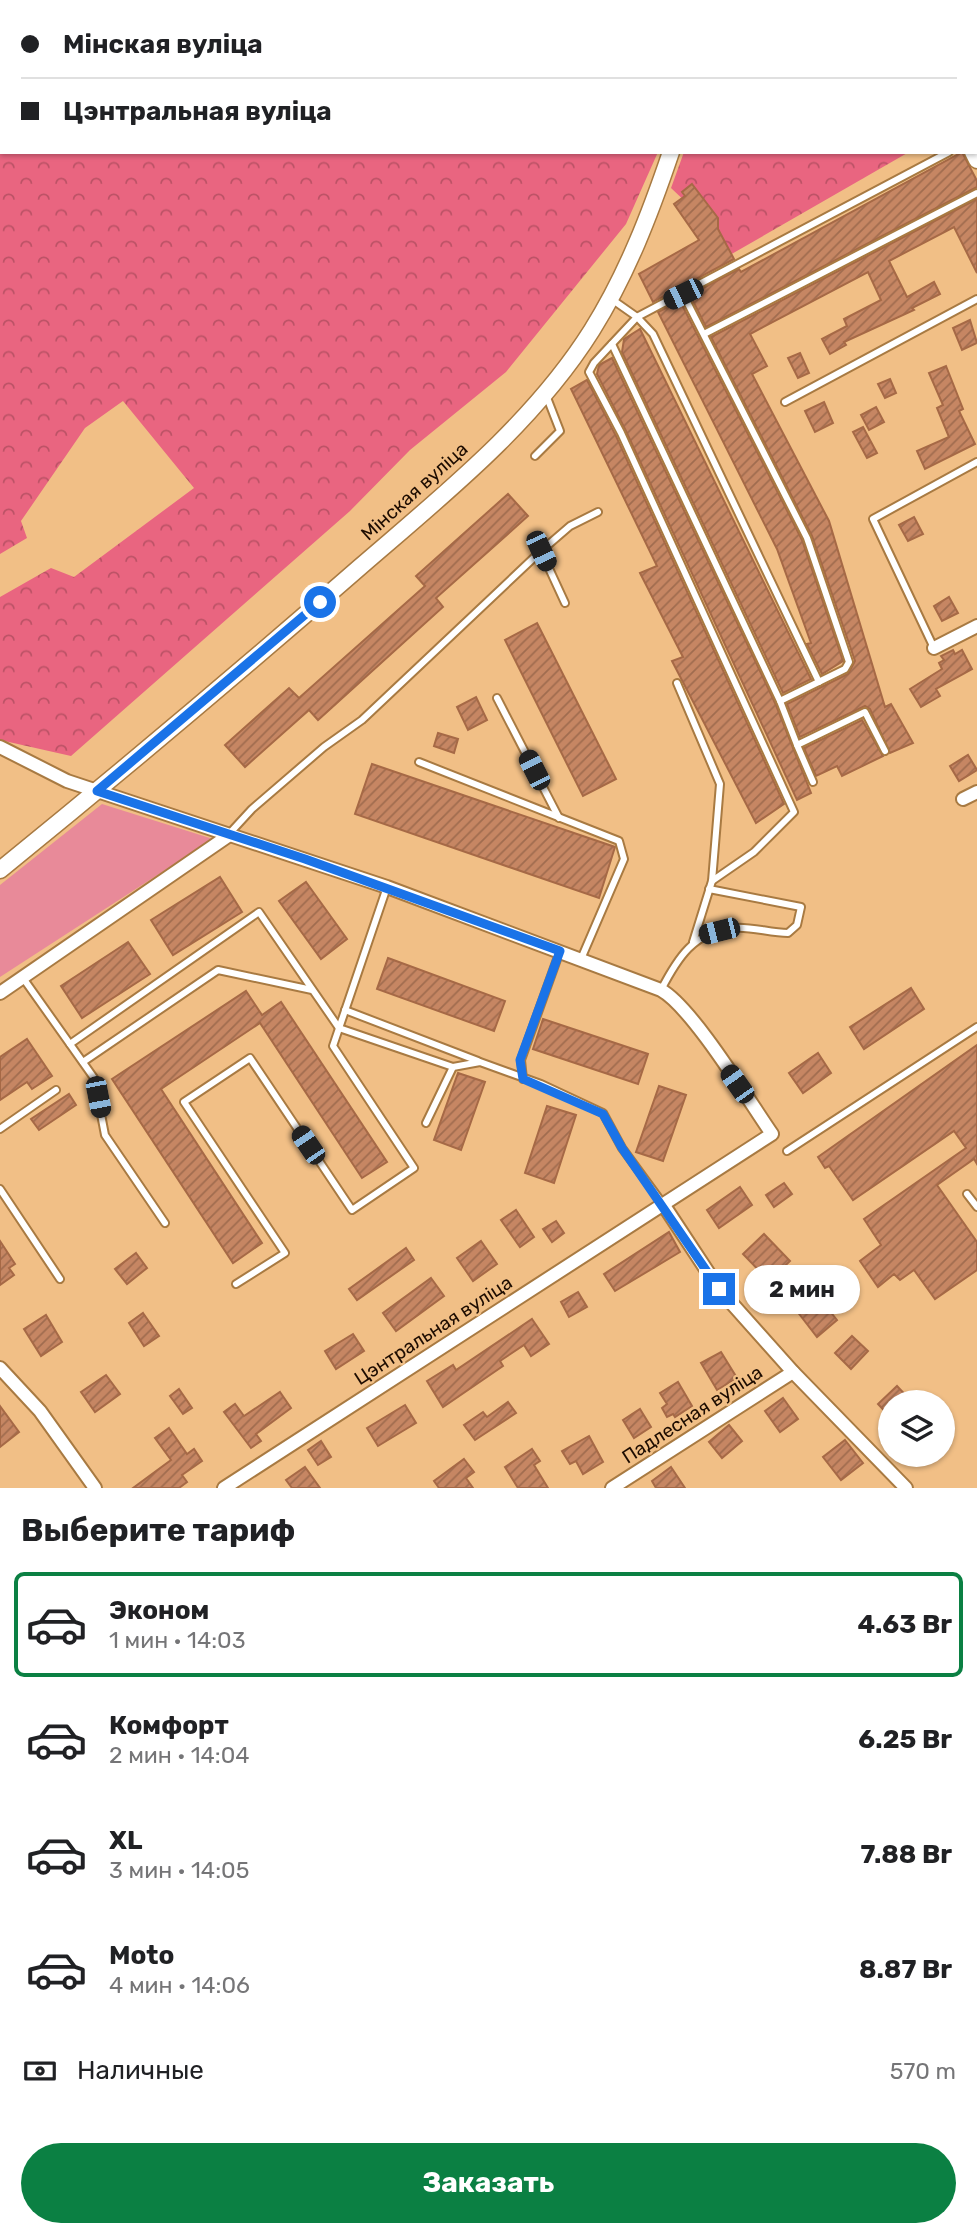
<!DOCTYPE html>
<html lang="ru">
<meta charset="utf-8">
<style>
body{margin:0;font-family:Rubik,sans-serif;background:#f6f6f6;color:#202124;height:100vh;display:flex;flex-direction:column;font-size:26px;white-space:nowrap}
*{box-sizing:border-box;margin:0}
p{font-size:23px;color:#757577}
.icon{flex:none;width:38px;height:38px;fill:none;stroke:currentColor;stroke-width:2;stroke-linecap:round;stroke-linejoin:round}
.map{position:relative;height:1488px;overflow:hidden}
.side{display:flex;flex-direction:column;background:#fff;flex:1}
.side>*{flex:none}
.banner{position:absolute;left:0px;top:0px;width:978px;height:154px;box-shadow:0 2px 5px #0004;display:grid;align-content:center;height:154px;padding:0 21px;background:#fff}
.controls{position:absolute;left:878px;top:1390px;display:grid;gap:14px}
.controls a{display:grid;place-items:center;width:77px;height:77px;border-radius:50%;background:#fff;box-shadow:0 2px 5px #0004;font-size:35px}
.end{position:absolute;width:32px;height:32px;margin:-16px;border:9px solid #1a73e8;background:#fff;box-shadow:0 0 0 4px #fff}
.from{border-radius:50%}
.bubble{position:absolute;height:49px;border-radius:24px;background:#fff;box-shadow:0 2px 5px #0004;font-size:23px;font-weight:700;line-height:49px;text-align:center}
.car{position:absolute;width:21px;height:42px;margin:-21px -10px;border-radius:9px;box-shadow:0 0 5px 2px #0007;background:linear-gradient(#222 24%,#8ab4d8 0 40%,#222 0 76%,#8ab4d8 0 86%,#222 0)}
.banner b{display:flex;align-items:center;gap:24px;height:66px;font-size:26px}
.banner b+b{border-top:2px solid #e0e0e0}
.banner i{width:18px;height:18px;background:#202124}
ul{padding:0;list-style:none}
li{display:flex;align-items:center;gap:21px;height:105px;margin:0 14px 10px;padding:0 7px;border:4px solid transparent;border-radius:10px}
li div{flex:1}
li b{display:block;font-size:26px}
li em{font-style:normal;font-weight:700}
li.on{border-color:#0b8043}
li>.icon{width:63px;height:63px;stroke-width:1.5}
h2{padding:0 21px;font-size:32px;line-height:84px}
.pay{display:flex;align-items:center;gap:18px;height:77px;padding:0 21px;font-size:26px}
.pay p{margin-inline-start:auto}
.primary-button{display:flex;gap:14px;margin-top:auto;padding:14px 21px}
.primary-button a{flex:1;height:80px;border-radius:42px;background:#0b8043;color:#fff;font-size:28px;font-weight:700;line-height:80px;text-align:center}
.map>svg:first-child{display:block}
.grass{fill:#e88a99}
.forest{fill:url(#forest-crowns)}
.building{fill:url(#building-hatch);stroke:#a66946;stroke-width:2}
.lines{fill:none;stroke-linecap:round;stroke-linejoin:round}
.lane-casing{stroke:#a87a42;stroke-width:10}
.street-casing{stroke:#a87a42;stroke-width:16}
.secondary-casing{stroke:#a87a42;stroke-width:19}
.lane{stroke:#fff;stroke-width:6}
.street{stroke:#fff;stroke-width:12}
.secondary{stroke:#fff;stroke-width:16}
.route{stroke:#1a73e8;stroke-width:9}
.labels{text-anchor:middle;stroke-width:5;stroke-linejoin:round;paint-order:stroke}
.street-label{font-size:19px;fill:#1d0c00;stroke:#f1bf86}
</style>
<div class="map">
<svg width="977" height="1488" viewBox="0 0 977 1488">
<defs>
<pattern id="forest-crowns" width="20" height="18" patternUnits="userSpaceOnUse" patternTransform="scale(1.75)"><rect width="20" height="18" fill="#e96580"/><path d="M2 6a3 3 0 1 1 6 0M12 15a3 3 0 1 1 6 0" fill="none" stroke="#bc5266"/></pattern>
<pattern id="building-hatch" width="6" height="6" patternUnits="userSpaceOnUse" patternTransform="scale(1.75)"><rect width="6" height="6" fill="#c68663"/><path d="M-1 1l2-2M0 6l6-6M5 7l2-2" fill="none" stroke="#a06c4f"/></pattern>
</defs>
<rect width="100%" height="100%" fill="#f1bf86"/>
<polygon class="grass" points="102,804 213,839 0,977 0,885"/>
<g class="forest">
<polygon points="0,0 716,0 2,2 2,152 658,152 626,224 506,372 410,450 350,511 71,756 0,740 0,597 51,568 74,577 194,488 123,401 85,428 21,521 27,538 0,554"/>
<polygon points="736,0 977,0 977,122 976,2"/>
<polygon points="684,152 909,152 716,263 689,205 671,188"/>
</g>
<g class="building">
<polygon points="962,152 977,181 977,187 706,327 690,295 739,269 741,272"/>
<polygon points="692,184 718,218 718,229 734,259 653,302 639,274 699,240 674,204 685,196 682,192"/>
<polygon points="977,199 977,273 954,227 889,261 907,297 934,282 940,294 912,308 914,310 844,342 846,345 830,354 822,339 847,326 844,319 881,300 868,272 750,334 767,366 752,374 829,521 885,707 891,704 913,743 890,753 870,709 865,706 800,737 787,704 848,674 855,661 812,536 711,337"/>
<polygon points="680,301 802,540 843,661 822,674 807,644 811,643 777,549 658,312"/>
<polygon points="970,320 977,343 962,350 953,328"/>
<polygon points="640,329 811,679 783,693 622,352 624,339"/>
<polygon points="800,353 809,373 798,378 788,358"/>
<polygon points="612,358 775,703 811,793 797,800 626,431 597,374 599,365"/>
<polygon points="946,366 963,409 959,411 975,444 925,469 917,451 949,437 937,408 943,405 929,373"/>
<polygon points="890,379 896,393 885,398 878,384"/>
<polygon points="587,380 616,436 784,804 756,823 672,661 683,657 640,573 657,566 571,389"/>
<polygon points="824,402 833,423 815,432 805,411"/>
<polygon points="876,407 884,422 869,430 861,415"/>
<polygon points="863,427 877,453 867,458 853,432"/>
<polygon points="508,494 528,516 436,598 443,607 318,720 309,710 245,767 225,745 289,688 299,698 425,586 416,576"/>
<polygon points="914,517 923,534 908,541 899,525"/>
<polygon points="949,597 958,613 942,621 934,606"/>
<polygon points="537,623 616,779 583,796 505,640"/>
<polygon points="953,650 955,654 962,650 972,669 936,689 940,696 921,707 910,689 942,669 939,663 944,660 941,656"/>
<polygon points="476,697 487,720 468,730 457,707"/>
<polygon points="862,720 883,756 842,776 837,766 816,776 804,748"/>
<polygon points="438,733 458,739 454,753 434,746"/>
<polygon points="968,755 977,770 959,781 950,766"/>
<polygon points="372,764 615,847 599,898 355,814"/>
<polygon points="220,877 242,912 173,955 151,920"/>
<polygon points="306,882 347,939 321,959 279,901"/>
<polygon points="128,942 150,974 82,1018 61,986"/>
<polygon points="388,958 505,1001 494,1031 377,989"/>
<polygon points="911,988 924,1009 864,1049 850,1027"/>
<polygon points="246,991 262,1015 281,1002 387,1162 362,1178 260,1023 161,1089 262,1243 233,1263 112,1079"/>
<polygon points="543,1019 648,1054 638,1084 533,1049"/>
<polygon points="27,1039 52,1076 32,1089 27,1082 0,1100 0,1057"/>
<polygon points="977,1045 977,1164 974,1159 937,1185 977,1242 977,1270 935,1299 914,1270 900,1280 894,1274 878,1287 860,1261 881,1245 864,1219 966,1148 954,1131 853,1200 829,1166 825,1168 818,1157"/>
<polygon points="818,1053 831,1073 803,1093 789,1073"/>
<polygon points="458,1073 485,1082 461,1150 434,1140"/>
<polygon points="659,1086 686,1095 663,1161 636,1152"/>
<polygon points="69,1094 76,1105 39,1130 31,1119"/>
<polygon points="547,1106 576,1115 554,1183 525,1173"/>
<polygon points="784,1183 792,1194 774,1207 766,1195"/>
<polygon points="740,1187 752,1205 719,1228 707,1210"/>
<polygon points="516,1210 534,1237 520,1247 501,1220"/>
<polygon points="556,1221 564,1233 552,1242 543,1229"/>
<polygon points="669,1232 680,1252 615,1291 604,1274"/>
<polygon points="764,1234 790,1261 769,1281 743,1254"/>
<polygon points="0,1241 15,1264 9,1268 14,1275 0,1285"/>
<polygon points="481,1241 497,1264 473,1281 457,1258"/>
<polygon points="406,1248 414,1260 357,1300 349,1289"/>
<polygon points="136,1253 147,1268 127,1284 115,1269"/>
<polygon points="431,1278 444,1296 396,1331 383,1313"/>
<polygon points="813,1290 837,1320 817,1337 793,1306"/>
<polygon points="578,1292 587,1307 569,1317 561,1302"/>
<polygon points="143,1313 159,1336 144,1346 129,1323"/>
<polygon points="46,1315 62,1342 41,1356 24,1329"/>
<polygon points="532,1319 549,1344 531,1356 524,1345 500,1361 503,1366 443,1407 427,1381 453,1365 456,1370"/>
<polygon points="353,1334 364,1351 336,1369 325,1351"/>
<polygon points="852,1336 868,1351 851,1369 835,1353"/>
<polygon points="721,1352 737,1378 717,1390 701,1363"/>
<polygon points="106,1375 120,1394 95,1412 81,1392"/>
<polygon points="678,1382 692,1406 675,1417 673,1414 667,1417 662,1408 667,1404 660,1393"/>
<polygon points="897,1386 912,1402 891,1402 891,1418 878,1404"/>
<polygon points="179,1389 192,1408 183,1414 170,1396"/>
<polygon points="280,1392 291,1408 256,1434 261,1441 251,1448 224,1412 235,1404 244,1416"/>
<polygon points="783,1398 798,1419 780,1432 765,1411"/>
<polygon points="508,1402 516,1413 475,1440 464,1425 483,1412 487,1417"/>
<polygon points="405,1405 416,1423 378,1446 367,1428"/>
<polygon points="0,1406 19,1432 0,1447"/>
<polygon points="640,1409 651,1427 634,1438 623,1420"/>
<polygon points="729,1425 742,1441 722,1458 709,1442"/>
<polygon points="169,1428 187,1454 194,1449 202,1461 182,1475 187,1482 179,1488 133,1488 171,1460 155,1438"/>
<polygon points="589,1436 603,1462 583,1474 576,1461 570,1464 562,1451"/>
<polygon points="845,1440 863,1463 841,1480 823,1457"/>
<polygon points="321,1441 331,1457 318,1465 308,1450"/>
<polygon points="532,1449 540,1461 534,1465 548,1488 518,1488 505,1467"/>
<polygon points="464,1459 474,1472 466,1478 473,1488 439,1488 434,1481"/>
<polygon points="305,1467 320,1488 292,1488 286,1480"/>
<polygon points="671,1467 685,1488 656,1488 652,1481"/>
</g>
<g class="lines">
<defs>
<g id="lane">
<polyline points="610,298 637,317 653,334 819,682"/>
<polyline points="704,334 977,193"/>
<polyline points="612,344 780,701 845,669 849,662 807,538 683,294"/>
<polyline points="785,402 977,299"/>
<polyline points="535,456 560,431 546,395"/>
<polyline points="541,551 565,603"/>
<polyline points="934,648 873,519 977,462"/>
<polyline points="677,683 720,784 712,881 693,942"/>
<polyline points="497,698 559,818"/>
<polyline points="780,701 797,745 865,712 885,751"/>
<polyline points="797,745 813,782"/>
<polyline points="419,762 619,841 624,859 581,959"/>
<polyline points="229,834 252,809 324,747 362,720 541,551 570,526 598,512"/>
<polyline points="712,881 754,852 794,812 621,433 589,372 594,363 637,317 949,152"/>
<polyline points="23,978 94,1078 105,1135 165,1223"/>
<path d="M 661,990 C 677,959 694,931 733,928 C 750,926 770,933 788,933 L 797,925 L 801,907 L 709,889"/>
<polyline points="345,1010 478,1061"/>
<polyline points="70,1044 259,912 339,1028 453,1067"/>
<polyline points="83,1062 218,970 312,990"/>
<polyline points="523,1079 521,1060 560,951"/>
<polyline points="426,1123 453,1067 480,1062 541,1084 603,1113 622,1148 663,1204"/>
<polyline points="0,1129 56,1090"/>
<polyline points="787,1151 977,1027"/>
<polyline points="0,1189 60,1279"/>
<polyline points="967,1194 977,1207"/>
<polyline points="236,1284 285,1253 184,1102 250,1058 352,1210 414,1168 333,1046 387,887"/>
</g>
<g id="street">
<polyline points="934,648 977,626"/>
<path d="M 0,747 L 67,781 L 387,887 L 661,990 C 692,1007 749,1101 772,1134 L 224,1488"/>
<polyline points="963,799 977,792"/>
<polyline points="0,993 228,836"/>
<polyline points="663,1204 719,1289 793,1372 906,1488"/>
<polyline points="0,1368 40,1411 95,1488"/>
<polyline points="612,1488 793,1372"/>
</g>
<g id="secondary">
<polyline points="904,0 904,2"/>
<polyline points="723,2 724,0"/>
<polyline points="973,152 977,160"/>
<path d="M 0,870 C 122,771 242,670 360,567 C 442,496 533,424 592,330 C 627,274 650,214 671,152"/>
</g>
</defs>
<use href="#lane" class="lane-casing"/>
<use href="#street" class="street-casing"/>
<use href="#secondary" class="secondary-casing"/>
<use href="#lane" class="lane"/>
<use href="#street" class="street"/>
<use href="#secondary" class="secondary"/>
</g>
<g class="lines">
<polyline class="route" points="320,602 97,791 305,859 560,951 520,1060 523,1079 603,1114 622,1148 719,1289"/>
</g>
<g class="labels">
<g class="street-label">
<text transform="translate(414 491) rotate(-42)" y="7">Мінская вуліца</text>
<text transform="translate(433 1330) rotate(-33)" y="7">Цэнтральная вуліца</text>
<text transform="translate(692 1414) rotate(-33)" y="7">Падлесная вуліца</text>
</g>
</g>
</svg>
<div class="controls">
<a><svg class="icon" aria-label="layers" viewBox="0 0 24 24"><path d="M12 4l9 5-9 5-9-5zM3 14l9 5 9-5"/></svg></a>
</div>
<i class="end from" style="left:320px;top:602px"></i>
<i class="end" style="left:719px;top:1289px"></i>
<div class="bubble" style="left:744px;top:1265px;width:116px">2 мин</div>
<i class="car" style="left:683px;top:294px;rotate:244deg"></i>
<i class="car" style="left:541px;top:551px;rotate:155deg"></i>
<i class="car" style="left:534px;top:770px;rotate:333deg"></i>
<i class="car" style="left:719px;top:931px;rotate:256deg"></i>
<i class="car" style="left:737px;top:1084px;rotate:325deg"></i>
<i class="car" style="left:98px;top:1097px;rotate:169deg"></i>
<i class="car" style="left:308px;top:1145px;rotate:326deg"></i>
<div class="banner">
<b><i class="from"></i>Мінская вуліца</b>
<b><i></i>Цэнтральная вуліца</b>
</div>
</div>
<section class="side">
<h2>Выберите тариф</h2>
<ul>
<li class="on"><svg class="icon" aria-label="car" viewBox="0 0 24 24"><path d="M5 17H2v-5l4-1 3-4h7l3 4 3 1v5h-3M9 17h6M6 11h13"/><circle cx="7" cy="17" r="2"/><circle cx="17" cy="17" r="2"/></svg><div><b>Эконом</b><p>1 мин · 14:03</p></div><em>4.63 Br</em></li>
<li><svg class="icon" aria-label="car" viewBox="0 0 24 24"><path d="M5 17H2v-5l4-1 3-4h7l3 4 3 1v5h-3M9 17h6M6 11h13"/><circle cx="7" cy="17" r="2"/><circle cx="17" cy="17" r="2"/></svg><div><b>Комфорт</b><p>2 мин · 14:04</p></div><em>6.25 Br</em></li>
<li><svg class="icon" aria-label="car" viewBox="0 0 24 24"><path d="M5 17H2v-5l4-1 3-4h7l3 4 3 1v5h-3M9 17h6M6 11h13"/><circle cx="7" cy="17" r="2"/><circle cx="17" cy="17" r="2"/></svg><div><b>XL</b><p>3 мин · 14:05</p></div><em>7.88 Br</em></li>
<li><svg class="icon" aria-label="car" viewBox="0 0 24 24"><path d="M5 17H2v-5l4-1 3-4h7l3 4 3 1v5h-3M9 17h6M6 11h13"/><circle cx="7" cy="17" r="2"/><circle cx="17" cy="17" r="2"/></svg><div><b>Moto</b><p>4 мин · 14:06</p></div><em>8.87 Br</em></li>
</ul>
<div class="pay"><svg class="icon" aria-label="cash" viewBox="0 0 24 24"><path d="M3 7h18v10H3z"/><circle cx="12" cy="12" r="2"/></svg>Наличные<p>570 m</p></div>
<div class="primary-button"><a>Заказать</a></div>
</section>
